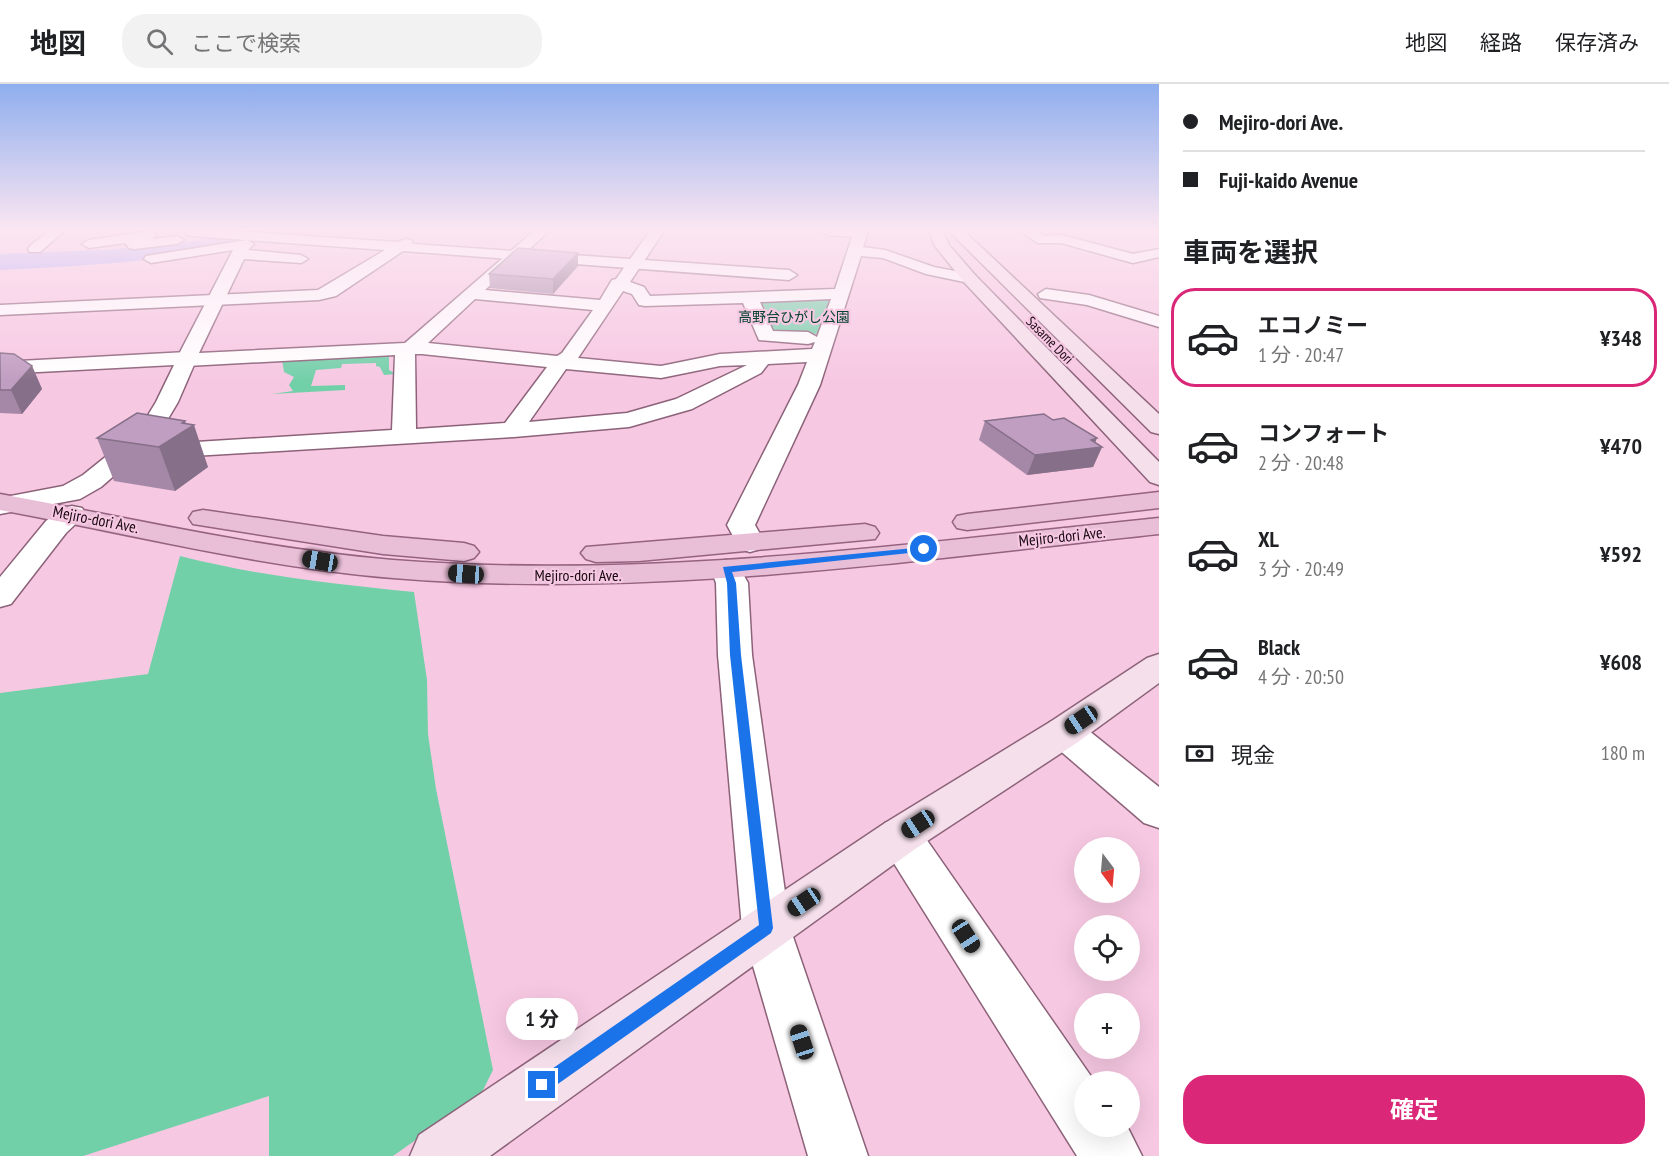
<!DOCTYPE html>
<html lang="ja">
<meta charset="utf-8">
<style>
body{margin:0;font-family:"PT Sans Narrow","Noto Sans JP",sans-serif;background:#f2f2f2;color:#202124;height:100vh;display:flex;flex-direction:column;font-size:22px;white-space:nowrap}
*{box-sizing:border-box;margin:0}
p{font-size:20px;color:#757577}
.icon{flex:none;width:33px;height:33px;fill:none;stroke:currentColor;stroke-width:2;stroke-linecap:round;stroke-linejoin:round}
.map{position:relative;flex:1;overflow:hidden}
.sheet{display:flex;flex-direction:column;background:#fff;width:510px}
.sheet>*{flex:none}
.hud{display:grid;align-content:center;height:132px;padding:0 24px;background:#fff}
.needle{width:39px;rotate:164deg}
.fabs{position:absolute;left:1074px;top:753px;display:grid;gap:12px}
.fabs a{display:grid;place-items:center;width:66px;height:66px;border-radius:50%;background:#fff;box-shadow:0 6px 24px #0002;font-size:30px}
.end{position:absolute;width:27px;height:27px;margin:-14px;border:8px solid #1a73e8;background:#fff;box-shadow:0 0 0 3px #fff}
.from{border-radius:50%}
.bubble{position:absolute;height:42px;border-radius:21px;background:#fff;box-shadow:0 6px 24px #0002;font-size:20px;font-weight:700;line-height:42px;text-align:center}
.car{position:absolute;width:18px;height:36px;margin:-18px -9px;border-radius:8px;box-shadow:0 0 4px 2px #0007;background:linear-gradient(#222 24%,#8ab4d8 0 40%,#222 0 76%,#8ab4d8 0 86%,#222 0)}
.hud b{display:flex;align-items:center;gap:21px;height:57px;font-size:22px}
.hud b+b{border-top:2px solid #e0e0e0}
.hud i{width:15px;height:15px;background:#202124}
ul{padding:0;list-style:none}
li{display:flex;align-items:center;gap:18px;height:99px;margin:0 12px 9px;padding:0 12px;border:3px solid transparent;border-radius:24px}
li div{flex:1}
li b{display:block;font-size:22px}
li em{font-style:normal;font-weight:700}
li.on{border-color:#db2777}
li>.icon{width:54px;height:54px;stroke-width:1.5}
h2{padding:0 24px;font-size:27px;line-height:72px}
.pay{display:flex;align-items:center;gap:15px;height:66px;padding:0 24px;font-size:22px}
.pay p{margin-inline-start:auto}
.primary-button{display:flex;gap:12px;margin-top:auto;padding:12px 24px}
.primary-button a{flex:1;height:69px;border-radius:24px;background:#db2777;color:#fff;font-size:24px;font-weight:700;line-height:69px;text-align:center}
header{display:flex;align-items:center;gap:36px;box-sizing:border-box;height:84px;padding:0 30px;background:#fff;border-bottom:2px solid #e0e0e0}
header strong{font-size:28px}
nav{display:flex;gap:33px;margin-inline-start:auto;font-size:21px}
.search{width:420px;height:54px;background:#f2f2f2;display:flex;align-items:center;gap:15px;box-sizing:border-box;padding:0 21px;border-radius:24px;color:#757577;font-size:22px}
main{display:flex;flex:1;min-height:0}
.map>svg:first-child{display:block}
.green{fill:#72d0a9}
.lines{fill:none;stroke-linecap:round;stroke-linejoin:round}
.river{fill:#a9a6f8;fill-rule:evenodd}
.minor-casing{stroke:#8c6279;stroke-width:3}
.tertiary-casing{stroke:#8c6279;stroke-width:3}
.secondary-casing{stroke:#8c6279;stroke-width:3}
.primary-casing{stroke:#956280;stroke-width:3}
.minor{fill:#fff;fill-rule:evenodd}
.tertiary{fill:#fff;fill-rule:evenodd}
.secondary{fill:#f4dfeb;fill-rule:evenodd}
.primary{fill:#e9bed7;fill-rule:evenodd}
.wall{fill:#a588a7}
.shaded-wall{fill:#866f88}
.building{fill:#c09ec2;stroke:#866f88;stroke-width:1.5}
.route{fill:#1a73e8}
.labels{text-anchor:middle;stroke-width:4.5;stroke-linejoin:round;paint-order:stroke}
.far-park-label{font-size:14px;fill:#03432f;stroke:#f7c8e2}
.far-street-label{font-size:14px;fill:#160710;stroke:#f7c8e2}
.street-label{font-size:16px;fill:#160710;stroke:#f7c8e2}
</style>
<header>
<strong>地図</strong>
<div class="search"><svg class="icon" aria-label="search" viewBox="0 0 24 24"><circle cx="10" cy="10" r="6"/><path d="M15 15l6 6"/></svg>ここで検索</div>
<nav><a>地図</a><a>経路</a><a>保存済み</a></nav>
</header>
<main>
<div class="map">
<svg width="1159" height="1072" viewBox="0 0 1159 1072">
<rect width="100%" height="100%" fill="#f7c8e2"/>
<g class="green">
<polygon points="833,214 818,249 809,252 769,249 756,217"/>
<polygon points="389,270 389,286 396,290 384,291 380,283 376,282 376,279 342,280 341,284 316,286 311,302 345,301 345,306 272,310 293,307 289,301 294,293 284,288 282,276"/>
<path d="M 180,472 C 259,492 333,500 414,508 L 427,596 L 428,650 L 436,705 L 493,986 L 481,1010 L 393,1072 L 269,1072 L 269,1012 L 83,1072 L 0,1072 L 0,609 L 148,590 Z"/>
</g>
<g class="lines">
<path class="river" d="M 244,147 L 283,147 L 279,152 C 187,177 95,181 0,186 L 0,170 C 81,166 165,167 244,147 Z"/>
<defs>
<g id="minor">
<polygon points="49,147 64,147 40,168 30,168 28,165 30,162"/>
<polygon points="150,147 157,151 152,155 177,152 184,156 177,160 134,165 129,164 125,159 89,164 82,160 89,156"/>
<path d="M 534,147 L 549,147 L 485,206 L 600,216 L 612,196 L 616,195 L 650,147 L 664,147 L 630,198 L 644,203 L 650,212 L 835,205 L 852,153 L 828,151 L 821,147 L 868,147 L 863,163 L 885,166 L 934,183 L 975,191 L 977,194 L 969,199 L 926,190 L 883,174 L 861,172 L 820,301 L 755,441 L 765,459 L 760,465 L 750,468 L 740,465 L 727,441 L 798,301 L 807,278 L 768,280 L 761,289 L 692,325 L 629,343 L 514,353 L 193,372 L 151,357 L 147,352 L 151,347 L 159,345 L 196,358 L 392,346 L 395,271 L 187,282 L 180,280 L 177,274 L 233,166 L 151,179 L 144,175 L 146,172 L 247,156 L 254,160 L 248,166 L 301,171 L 308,175 L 301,179 L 244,175 L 199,269 L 405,259 ZM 623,207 L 632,210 L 639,221 L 645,222 L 743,219 L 759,256 L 808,260 L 815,258 L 812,265 L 720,270 L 661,282 L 578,274 ZM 475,215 L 593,226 L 562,269 L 557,272 L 428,259 ZM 831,215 L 817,253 L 808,248 L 773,247 L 760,218 ZM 415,270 L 422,270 L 547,283 L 505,339 L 416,345 ZM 747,281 L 676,315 L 627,329 L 529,338 L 566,285 L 661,294 L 720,282 Z"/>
<polygon points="1020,147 1037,147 1045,152 1062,151 1133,170 1159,165 1159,173 1133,179 1061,159 1038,159"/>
<polygon points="1046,205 1089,211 1159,232 1159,243 1087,221 1040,214 1038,210"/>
<polygon points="72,422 82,424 86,430 66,449 11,520 0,523 0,493 46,437 62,424"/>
<polygon points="726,476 737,479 748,499 752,571 790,844 868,1072 808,1072 742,844 718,571 716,499 711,485 715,479"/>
<polygon points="1064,634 1078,638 1159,703 1159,744 1144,739 1050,658 1045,648 1050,638"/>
<polygon points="900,734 915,739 1095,998 1084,998 1084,1042 1127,1042 1142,1072 1077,1072 885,765 878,752 885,739"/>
</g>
<g id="tertiary">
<polygon points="186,147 233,147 397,158 406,155 411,156 413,160 789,186 797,191 789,196 403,167 336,212 319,216 0,231 0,221 318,206 385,166 192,152 187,151"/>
<polygon points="187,268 194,270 197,274 178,318 156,355 101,403 80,415 0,430 0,414 63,402 83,391 139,346 156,318 174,281 0,290 0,278"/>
</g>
<g id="secondary">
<polygon points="929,147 943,147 949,161 975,191 1159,378 1159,401 1150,398 963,197 935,162"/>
<polygon points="949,147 964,147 1159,330 1159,350 1151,348"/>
<polygon points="1159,570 1159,599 1078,658 915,765 490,1072 410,1072 419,1051 885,739 1050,638 1147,574"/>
</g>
<g id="primary">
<polygon points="1159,408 1159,424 967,446 957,444 953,438 957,432 967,430"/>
<path d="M 0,410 C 130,434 261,465 393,476 C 649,496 905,460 1159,434 L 1159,450 C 905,477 649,515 393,494 C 260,483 130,450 0,426 Z"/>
<polygon points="203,426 383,452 464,459 474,462 479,468 474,474 464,477 383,470 193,440 189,434 193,428"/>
<polygon points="865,440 875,443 879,449 875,455 639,477 596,478 586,475 581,469 586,463"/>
</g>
</defs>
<use href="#minor" class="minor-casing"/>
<use href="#tertiary" class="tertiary-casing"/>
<use href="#secondary" class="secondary-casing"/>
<use href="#primary" class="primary-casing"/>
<use href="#minor" class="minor"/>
<use href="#tertiary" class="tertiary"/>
<use href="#secondary" class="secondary"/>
<use href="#primary" class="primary"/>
</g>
<g class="wall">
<polygon points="578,169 578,182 553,210 490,204 489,190"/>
<polygon points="0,269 32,282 42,305 22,330 0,329"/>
<polygon points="1053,336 1102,363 1093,383 1027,391 979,356 985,337"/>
<polygon points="186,339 208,383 175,407 114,397 97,354"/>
</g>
<g class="shaded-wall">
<polygon points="578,169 578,182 553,210 553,195"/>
<polygon points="32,282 42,305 22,330 11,306"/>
<polygon points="185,337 188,345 194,341 208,383 175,407 159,363 182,339"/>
<polygon points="1097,354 1093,364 1102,363 1093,383 1027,391 1035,371"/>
</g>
<g class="building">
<polygon points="518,164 578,169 553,195 489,190"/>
<polygon points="0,269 14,270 32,282 11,306 0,306"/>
<polygon points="137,329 185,337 182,339 194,341 159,363 97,354"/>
<polygon points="1044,330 1053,336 1064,334 1097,354 1091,356 1102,363 1035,371 985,337"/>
</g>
<linearGradient id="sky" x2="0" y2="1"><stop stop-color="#8faeee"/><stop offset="0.49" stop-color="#fbe6f2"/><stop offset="1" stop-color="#fbe6f2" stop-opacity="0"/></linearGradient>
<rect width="1159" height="297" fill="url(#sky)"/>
<polygon class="route" points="924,463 929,465 928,467 732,488 736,499 741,571 773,844 771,849 548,1007 542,1010 536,1007 533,1001 536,996 759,841 730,571 727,499 723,483"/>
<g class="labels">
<g class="far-park-label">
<text x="794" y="238">高野台ひがし公園</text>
</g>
<g class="far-street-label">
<text transform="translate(1050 256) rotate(45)" y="5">Sasame Dori</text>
</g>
<g class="street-label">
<text transform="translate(96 435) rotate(11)" y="6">Mejiro-dori Ave.</text>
<text transform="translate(1062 452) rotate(-6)" y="6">Mejiro-dori Ave.</text>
<text x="578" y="497">Mejiro-dori Ave.</text>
</g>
</g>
</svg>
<div class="fabs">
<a><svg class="needle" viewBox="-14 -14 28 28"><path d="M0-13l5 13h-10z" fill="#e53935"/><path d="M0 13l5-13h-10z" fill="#757577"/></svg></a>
<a><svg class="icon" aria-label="locate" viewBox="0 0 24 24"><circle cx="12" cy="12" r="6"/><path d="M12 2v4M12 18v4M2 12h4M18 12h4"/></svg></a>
<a>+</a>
<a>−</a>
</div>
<i class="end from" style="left:924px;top:465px"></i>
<i class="end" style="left:542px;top:1001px"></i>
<div class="bubble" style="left:506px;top:914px;width:72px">1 分</div>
<i class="car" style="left:320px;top:477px;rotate:280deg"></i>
<i class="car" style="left:466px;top:490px;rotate:274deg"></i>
<i class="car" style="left:1081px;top:636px;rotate:236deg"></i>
<i class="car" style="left:918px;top:740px;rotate:237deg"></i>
<i class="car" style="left:804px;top:818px;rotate:236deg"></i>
<i class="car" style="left:966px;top:852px;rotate:147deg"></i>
<i class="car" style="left:802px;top:958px;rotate:342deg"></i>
</div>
<section class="sheet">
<div class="hud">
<b><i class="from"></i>Mejiro-dori Ave.</b>
<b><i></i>Fuji-kaido Avenue</b>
</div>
<h2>車両を選択</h2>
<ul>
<li class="on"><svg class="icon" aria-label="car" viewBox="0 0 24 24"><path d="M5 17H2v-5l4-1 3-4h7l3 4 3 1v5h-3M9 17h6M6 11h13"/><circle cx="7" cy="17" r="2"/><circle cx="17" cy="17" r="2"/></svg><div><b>エコノミー</b><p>1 分 · 20:47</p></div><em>¥348</em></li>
<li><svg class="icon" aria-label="car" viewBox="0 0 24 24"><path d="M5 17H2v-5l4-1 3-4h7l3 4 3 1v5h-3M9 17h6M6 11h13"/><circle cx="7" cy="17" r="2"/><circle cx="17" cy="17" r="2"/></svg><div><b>コンフォート</b><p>2 分 · 20:48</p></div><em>¥470</em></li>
<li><svg class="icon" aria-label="car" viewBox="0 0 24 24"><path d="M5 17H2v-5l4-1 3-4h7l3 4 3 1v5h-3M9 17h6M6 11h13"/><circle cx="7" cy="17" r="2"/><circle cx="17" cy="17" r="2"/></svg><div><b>XL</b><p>3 分 · 20:49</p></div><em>¥592</em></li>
<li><svg class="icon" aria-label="car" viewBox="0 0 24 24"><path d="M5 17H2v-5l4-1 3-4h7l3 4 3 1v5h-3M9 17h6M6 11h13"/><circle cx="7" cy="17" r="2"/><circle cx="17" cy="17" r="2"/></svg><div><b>Black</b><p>4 分 · 20:50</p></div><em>¥608</em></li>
</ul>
<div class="pay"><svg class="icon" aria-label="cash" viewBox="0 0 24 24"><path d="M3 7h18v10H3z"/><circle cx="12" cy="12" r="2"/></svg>現金<p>180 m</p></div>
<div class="primary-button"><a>確定</a></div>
</section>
</main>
